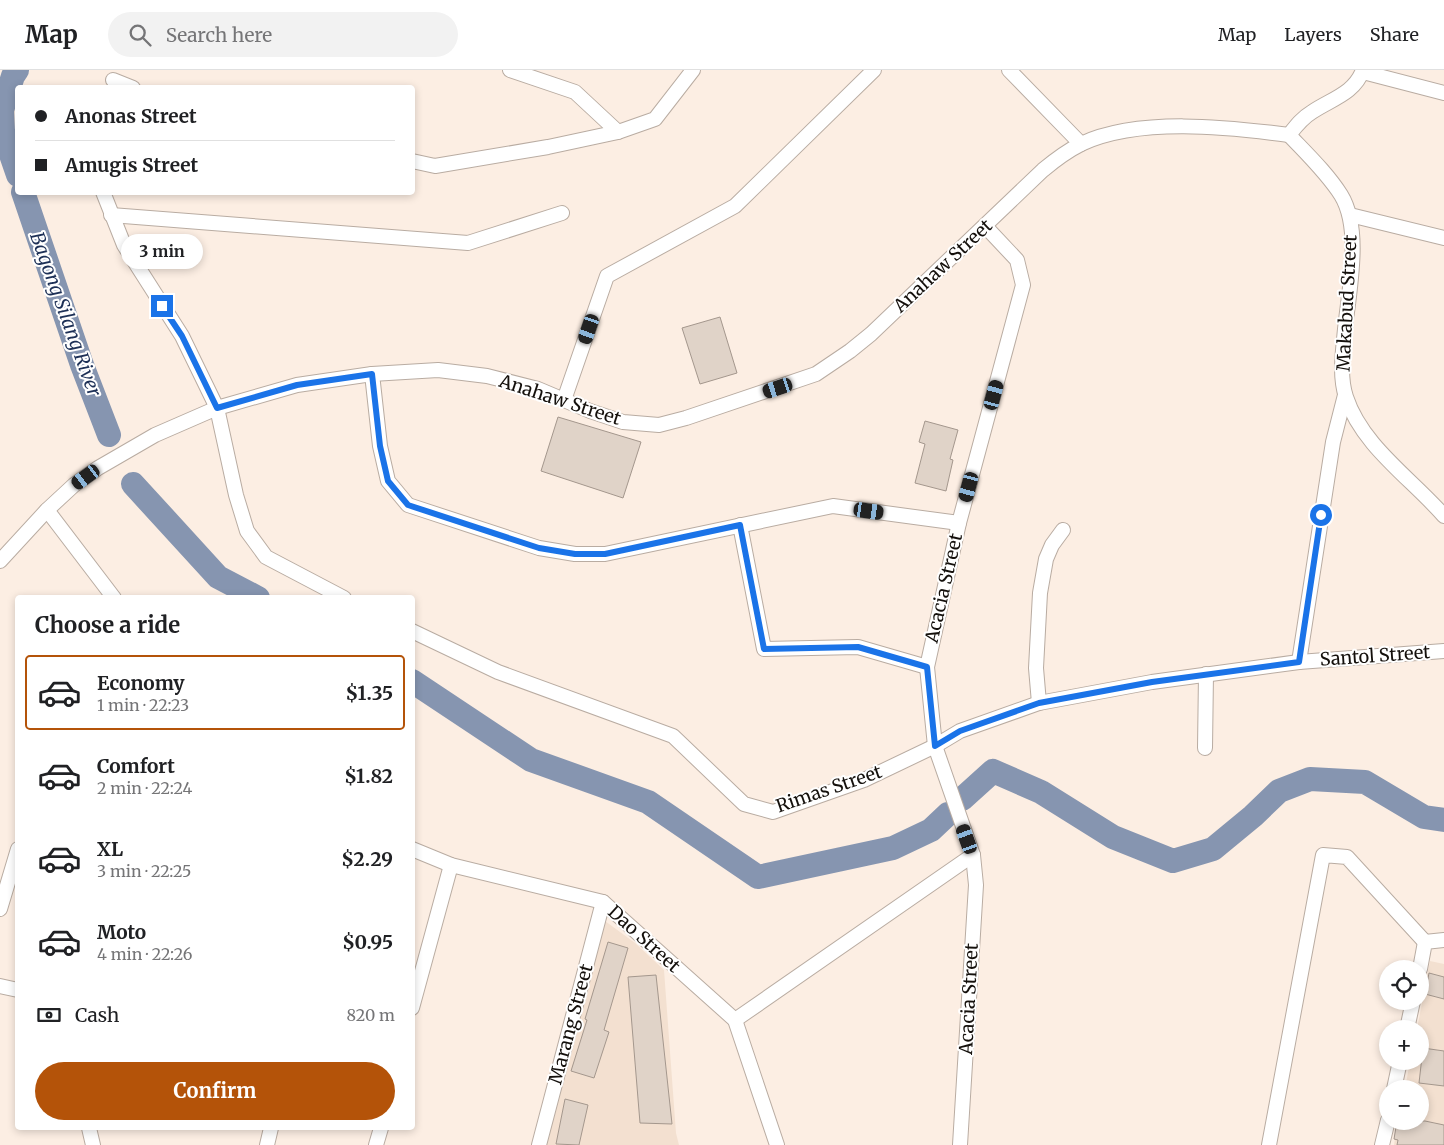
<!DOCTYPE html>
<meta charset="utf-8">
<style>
body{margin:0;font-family:Merriweather,serif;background:#f2f2f2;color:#202124;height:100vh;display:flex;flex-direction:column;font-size:19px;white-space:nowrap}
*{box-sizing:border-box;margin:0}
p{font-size:16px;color:#757577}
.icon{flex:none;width:28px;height:28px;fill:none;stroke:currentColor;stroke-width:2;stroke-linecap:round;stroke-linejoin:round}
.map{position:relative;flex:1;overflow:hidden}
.details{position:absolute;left:15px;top:525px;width:400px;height:535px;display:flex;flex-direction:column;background:#fff;border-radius:5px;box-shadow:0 2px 8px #0003}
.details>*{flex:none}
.hud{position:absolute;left:15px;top:15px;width:400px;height:110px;border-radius:5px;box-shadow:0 2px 8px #0003;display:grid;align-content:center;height:110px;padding:0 20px;background:#fff}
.controls{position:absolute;left:1379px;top:890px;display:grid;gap:10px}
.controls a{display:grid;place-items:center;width:50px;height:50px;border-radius:50%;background:#fff;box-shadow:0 2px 8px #0003;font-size:25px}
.end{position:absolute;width:22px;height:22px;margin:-11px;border:6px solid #1a73e8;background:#fff;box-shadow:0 0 0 2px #fff}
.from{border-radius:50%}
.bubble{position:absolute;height:35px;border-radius:18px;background:#fff;box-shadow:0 2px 8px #0003;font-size:16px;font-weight:700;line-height:35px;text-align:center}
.car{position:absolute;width:15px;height:30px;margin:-15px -8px;border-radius:6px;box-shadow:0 0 4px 1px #0007;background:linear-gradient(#222 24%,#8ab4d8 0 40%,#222 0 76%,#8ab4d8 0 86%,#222 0)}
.hud b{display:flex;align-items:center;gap:18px;height:48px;font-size:19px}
.hud b+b{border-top:1px solid #e0e0e0}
.hud i{width:12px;height:12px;background:#202124}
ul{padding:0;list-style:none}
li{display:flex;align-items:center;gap:15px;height:75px;margin:0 10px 8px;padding:0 10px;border:2px solid transparent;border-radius:5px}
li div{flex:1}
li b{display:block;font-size:19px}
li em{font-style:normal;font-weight:700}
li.current{border-color:#b45309}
li>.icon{width:45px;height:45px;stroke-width:1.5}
h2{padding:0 20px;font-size:22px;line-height:60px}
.pay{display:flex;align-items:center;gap:12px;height:55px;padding:0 20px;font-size:19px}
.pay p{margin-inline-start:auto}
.cta{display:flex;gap:10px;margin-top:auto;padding:10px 20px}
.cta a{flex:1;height:58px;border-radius:30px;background:#b45309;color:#fff;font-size:20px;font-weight:700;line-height:58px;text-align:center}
header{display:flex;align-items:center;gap:30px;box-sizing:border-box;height:70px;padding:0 25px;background:#fff;border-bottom:1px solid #e0e0e0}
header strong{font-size:24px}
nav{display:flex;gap:28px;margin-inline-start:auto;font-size:18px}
.search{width:350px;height:45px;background:#f2f2f2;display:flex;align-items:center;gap:12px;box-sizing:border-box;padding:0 18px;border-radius:28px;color:#757577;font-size:19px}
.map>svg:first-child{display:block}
.built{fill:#f3e0d0}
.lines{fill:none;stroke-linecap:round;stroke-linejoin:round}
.river{stroke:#8695b0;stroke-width:24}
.building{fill:#e0d3c8;stroke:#a4978d}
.minor-casing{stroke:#b9aca2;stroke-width:16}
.minor{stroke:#fff;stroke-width:14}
.route{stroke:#1a73e8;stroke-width:6}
.labels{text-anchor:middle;stroke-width:4;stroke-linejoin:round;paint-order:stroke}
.street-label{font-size:18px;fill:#14100c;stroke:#fff}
.water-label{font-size:19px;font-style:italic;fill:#1d3056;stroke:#fff}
</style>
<header>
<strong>Map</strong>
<div class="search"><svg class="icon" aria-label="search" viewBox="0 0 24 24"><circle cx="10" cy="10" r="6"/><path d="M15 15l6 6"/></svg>Search here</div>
<nav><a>Map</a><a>Layers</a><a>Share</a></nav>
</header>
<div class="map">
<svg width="1444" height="1075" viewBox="0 0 1444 1075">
<rect width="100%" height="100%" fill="#fceee3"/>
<g class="built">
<polygon points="605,851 635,873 664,900 676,1063 679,1075 545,1075"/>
<polygon points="1430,891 1444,894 1444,1075 1394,1075 1398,1051 1420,1051 1420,1019 1405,1019 1410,991 1420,991 1420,959 1417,959"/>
</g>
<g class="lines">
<g class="river">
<polyline points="17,0 13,6 2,40 3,61 18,105"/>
<polyline points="23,122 82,295 109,365"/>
<polyline points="133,414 218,507 258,528"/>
<polyline points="412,611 531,690 648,732 758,807 893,778 931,760 948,744"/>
<polyline points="962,729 993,701 1041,722 1113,767 1173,791 1213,779 1253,746 1279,721 1310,709 1365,712 1424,747 1444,750"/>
</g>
</g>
<g class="building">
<polygon points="720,247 737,303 700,314 682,258"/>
<polygon points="558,347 641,372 623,428 541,401"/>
<polygon points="925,351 958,360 950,389 953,390 946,421 915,413 925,374 919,372"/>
<polygon points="608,872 628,878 604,960 609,962 594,1008 571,1001 587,950 585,949"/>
<polygon points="1429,903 1444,907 1444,929 1425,924"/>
<polygon points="656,905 672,1054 640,1053 628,907"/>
<polygon points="1423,978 1444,981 1444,1016 1419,1013"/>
<polygon points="565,1029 588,1035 579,1075 556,1074"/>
<polygon points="1397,1051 1425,1051 1444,1055 1444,1075 1397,1075 1398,1070 1394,1069"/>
</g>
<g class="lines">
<defs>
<g id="minor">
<polyline points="510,0 575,22 618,62"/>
<polyline points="1009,0 1081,74"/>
<polyline points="1363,2 1444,23"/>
<polyline points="113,10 133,18"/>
<path d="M 1289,65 C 1307,84 1327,103 1341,125 C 1362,159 1349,220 1345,259 C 1343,281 1339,306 1346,327 C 1362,376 1412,409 1444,446"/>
<path d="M 1289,65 C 1296,56 1302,48 1312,42 C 1331,29 1354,24 1363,0"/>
<polyline points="412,91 435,96 548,77 618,62 655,49 693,0"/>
<polyline points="103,122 124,175 182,266 217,338 236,425 247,461 266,487 344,528"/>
<polyline points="111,145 468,173 562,143"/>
<polyline points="1350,145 1444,168"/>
<polyline points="372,304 380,376 388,411 408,435 539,478 575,484 605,484 833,436 959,453"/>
<polyline points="564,330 607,206 735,136 874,0"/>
<polyline points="47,440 114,528"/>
<polyline points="740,455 764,579 858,577 927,597"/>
<path d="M 0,491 L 47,440 L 74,415 L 98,398 L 155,365 L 217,338 L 297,315 L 372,304 L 438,300 L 487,306 L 538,319 L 590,341 L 623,352 L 659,355 L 686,348 L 816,304 L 850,281 L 871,264 L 1043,100 C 1055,90 1067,81 1081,74 C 1139,47 1227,57 1289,65"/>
<polyline points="412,561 498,602 673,666 744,734 773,742 864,710 935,676 960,661 1039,633 1152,612 1299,592 1444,581"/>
<polyline points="1299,592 1333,372 1345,325"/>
<polyline points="1039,633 1036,598 1040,523 1046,489 1052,475 1063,460"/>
<polyline points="1205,678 1206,604"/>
<polyline points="412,779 451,795 603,832 735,950 777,1075"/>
<polyline points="0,839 18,779"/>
<polyline points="1420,899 1425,872 1444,870"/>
<polyline points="0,916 18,920"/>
<polyline points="412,938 451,795"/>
<polyline points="735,950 973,785"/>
<polyline points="1407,959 1413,931"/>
<polyline points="1394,1019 1400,991"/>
<polyline points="89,1058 93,1075"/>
<polyline points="267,1075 271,1058"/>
<polyline points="376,1075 381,1058"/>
<polyline points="539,1075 603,832"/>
<polyline points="960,1075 976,815 973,785 935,676 927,597 959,453 1023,215 1017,190 985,156"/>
<polyline points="1269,1075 1323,785 1347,787 1425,872"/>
<polyline points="1382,1075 1388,1050"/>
</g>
</defs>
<use href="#minor" class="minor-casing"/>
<use href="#minor" class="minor"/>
</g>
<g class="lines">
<polyline class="route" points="162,236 182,266 217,338 297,315 372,304 380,376 388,411 408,435 539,478 575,484 605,484 740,455 764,579 858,577 927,597 935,676 960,661 1039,633 1152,612 1299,592 1321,445"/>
</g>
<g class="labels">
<g class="street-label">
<text transform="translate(943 196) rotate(-43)" y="6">Anahaw Street</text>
<text transform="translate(1347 233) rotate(-87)" y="6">Makabud Street</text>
<text transform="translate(560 330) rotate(18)" y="6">Anahaw Street</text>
<text transform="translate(944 518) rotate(-77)" y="6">Acacia Street</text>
<text transform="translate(1375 586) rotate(-4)" y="6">Santol Street</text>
<text transform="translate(829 719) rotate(-19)" y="6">Rimas Street</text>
<text transform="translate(644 869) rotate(42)" y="6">Dao Street</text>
<text transform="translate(969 929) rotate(-87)" y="6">Acacia Street</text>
<text transform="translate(571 954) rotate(-75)" y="6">Marang Street</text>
</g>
<g class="water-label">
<text transform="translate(66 244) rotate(70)" y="7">Bagong Silang River</text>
</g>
</g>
</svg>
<div class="controls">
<a><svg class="icon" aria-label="locate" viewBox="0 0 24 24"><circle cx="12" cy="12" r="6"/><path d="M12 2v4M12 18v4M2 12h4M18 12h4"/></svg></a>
<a>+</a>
<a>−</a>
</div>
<i class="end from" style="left:1321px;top:445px"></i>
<i class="end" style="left:162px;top:236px"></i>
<div class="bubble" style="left:121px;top:164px;width:82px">3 min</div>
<i class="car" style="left:589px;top:259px;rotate:199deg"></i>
<i class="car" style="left:778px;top:318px;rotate:252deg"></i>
<i class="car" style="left:994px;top:325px;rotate:15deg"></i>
<i class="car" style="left:86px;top:407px;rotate:234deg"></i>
<i class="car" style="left:969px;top:417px;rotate:195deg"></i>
<i class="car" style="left:869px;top:441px;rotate:98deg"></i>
<i class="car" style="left:967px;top:769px;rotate:340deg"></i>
<div class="hud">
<b><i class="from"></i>Anonas Street</b>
<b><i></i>Amugis Street</b>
</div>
<section class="details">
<h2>Choose a ride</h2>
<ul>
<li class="current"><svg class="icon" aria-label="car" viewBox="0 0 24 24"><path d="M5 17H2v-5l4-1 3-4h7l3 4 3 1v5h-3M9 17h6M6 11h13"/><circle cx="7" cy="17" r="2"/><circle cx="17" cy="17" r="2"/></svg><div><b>Economy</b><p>1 min · 22:23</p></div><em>$1.35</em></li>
<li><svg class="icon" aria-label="car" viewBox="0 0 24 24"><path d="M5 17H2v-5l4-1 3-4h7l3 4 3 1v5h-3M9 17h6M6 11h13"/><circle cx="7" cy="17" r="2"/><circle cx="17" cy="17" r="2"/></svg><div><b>Comfort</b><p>2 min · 22:24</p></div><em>$1.82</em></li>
<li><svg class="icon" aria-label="car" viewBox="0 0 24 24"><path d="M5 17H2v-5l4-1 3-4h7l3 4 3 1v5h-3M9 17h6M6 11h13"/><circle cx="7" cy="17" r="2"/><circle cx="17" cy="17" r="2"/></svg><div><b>XL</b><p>3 min · 22:25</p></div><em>$2.29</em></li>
<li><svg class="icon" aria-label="car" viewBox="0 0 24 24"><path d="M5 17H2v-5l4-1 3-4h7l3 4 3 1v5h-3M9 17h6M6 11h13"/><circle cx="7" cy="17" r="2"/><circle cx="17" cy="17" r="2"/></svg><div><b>Moto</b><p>4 min · 22:26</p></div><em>$0.95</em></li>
</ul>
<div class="pay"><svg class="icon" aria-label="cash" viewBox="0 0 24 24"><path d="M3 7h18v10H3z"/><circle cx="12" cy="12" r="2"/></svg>Cash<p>820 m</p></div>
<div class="cta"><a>Confirm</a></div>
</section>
</div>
